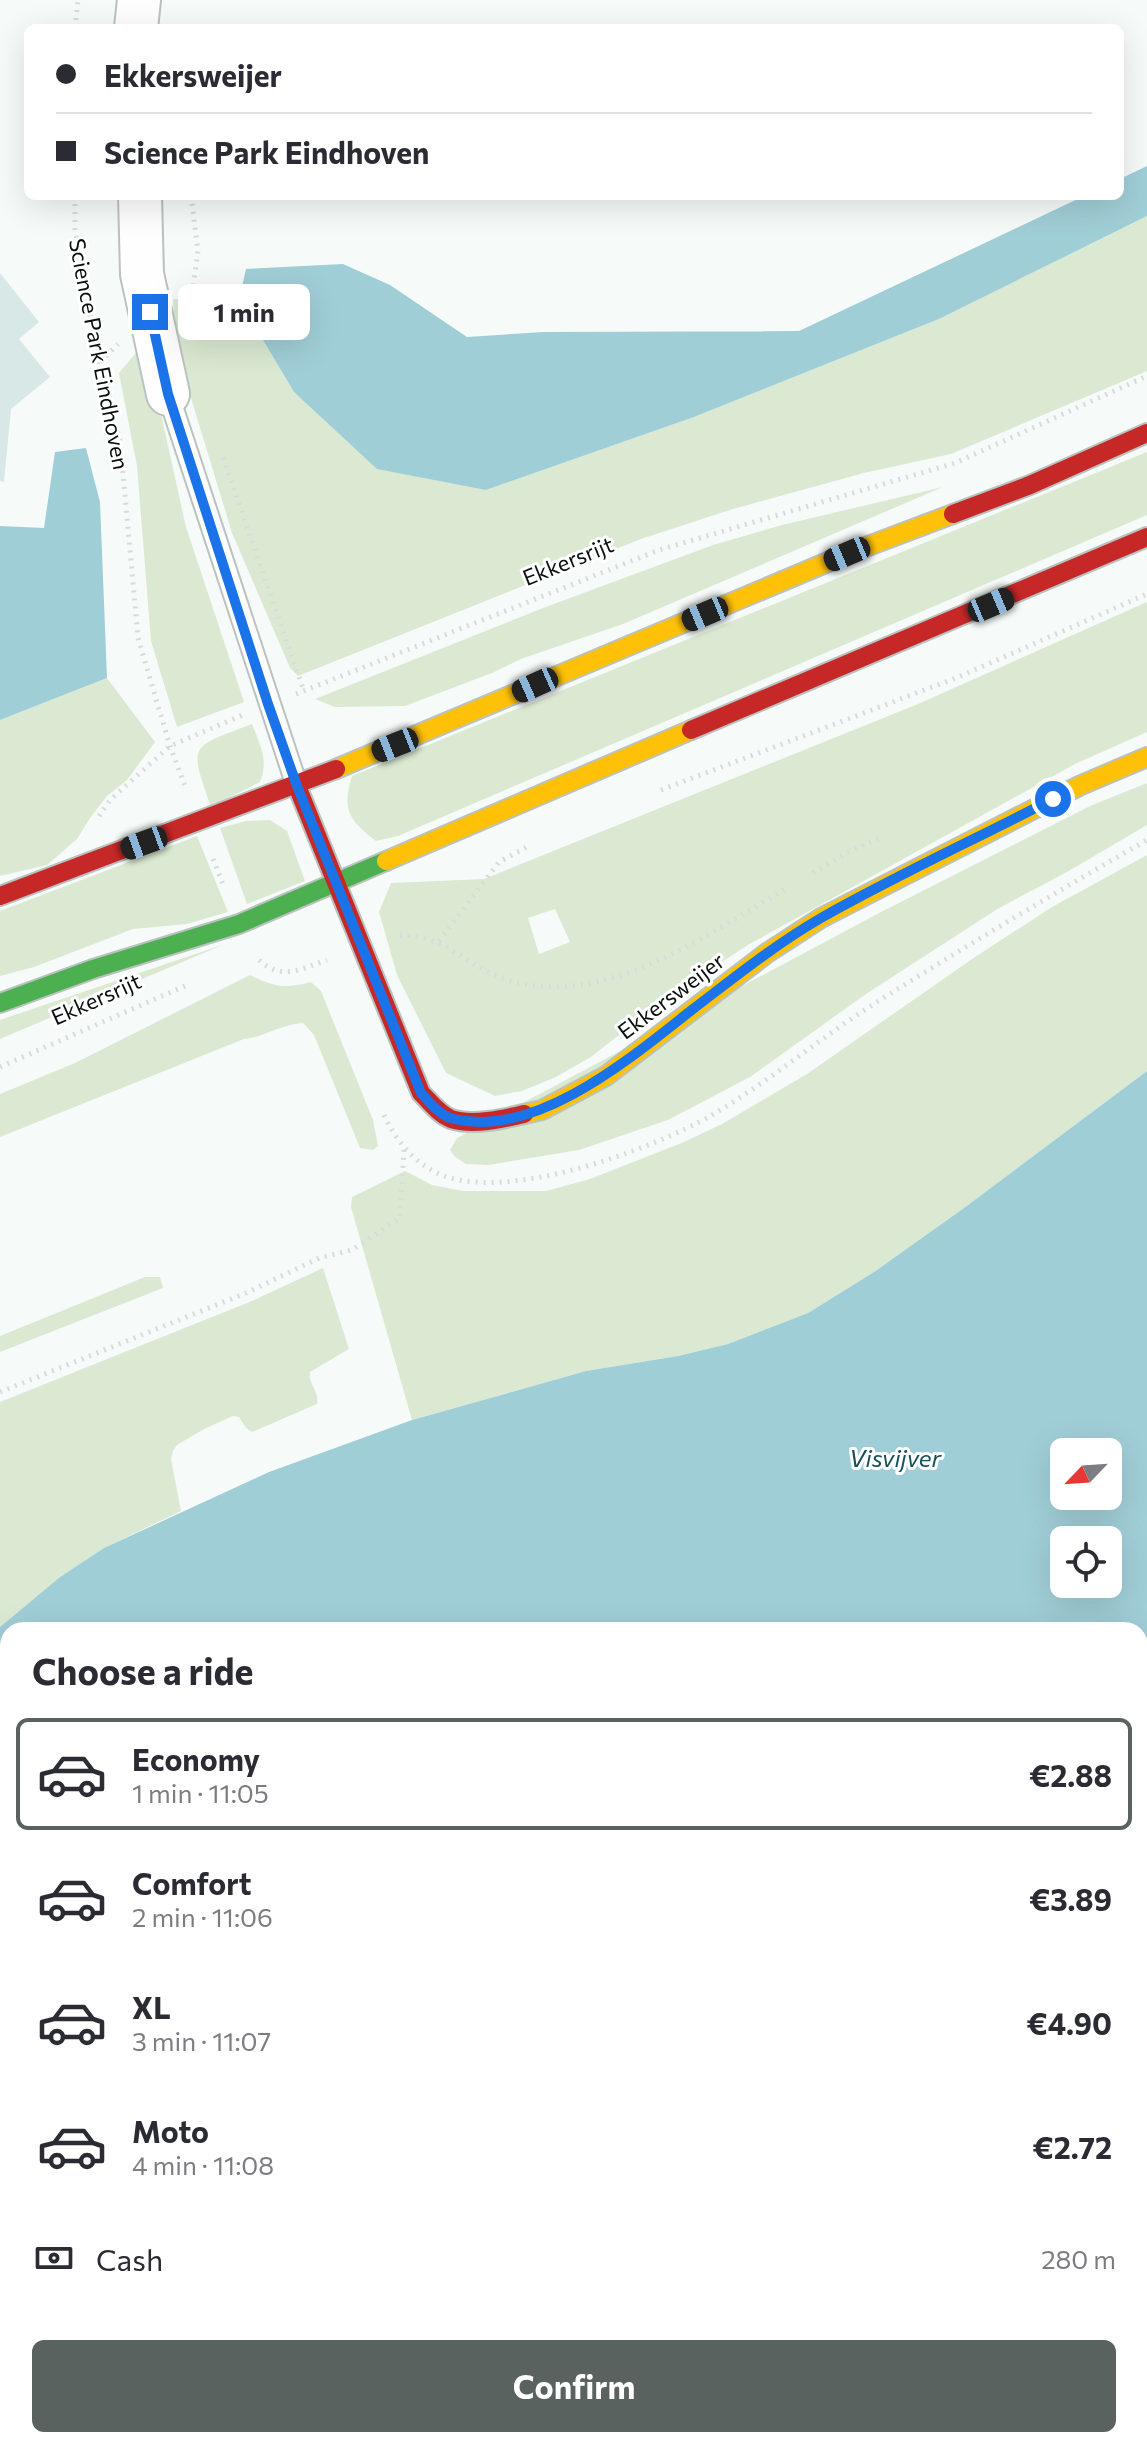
<!DOCTYPE html>
<meta charset="utf-8">
<style>
body{margin:0;font-family:Commissioner,sans-serif;background:#f7f7f7;color:#2b2b33;height:100vh;display:flex;flex-direction:column;font-size:30px;white-space:nowrap}
*{box-sizing:border-box;margin:0}
p{font-size:26px;color:#7c7c81}
.icon{flex:none;width:44px;height:44px;fill:none;stroke:currentColor;stroke-width:2;stroke-linecap:round;stroke-linejoin:round}
.map{position:relative;flex:1;overflow:hidden}
.sheet{position:absolute;left:0px;top:1622px;width:1148px;height:826px;display:flex;flex-direction:column;background:#fff;border-radius:24px 24px 0 0;box-shadow:0 8px 32px #0002}
.sheet>*{flex:none}
.hud{position:absolute;left:24px;top:24px;width:1100px;height:176px;border-radius:12px;box-shadow:0 8px 32px #0002;display:grid;align-content:center;height:176px;padding:0 32px;background:#fff}
.needle{width:52px;rotate:245deg}
.buttons{position:absolute;left:1050px;top:1438px;display:grid;gap:16px}
.buttons a{display:grid;place-items:center;width:72px;height:72px;border-radius:12px;background:#fff;box-shadow:0 8px 32px #0002;font-size:40px}
.end{position:absolute;width:36px;height:36px;margin:-18px;border:10px solid #1a73e8;background:#fff;box-shadow:0 0 0 4px #fff}
.from{border-radius:50%}
.bubble{position:absolute;height:56px;border-radius:12px;background:#fff;box-shadow:0 8px 32px #0002;font-size:26px;font-weight:700;line-height:56px;text-align:center}
.car{position:absolute;width:24px;height:48px;margin:-24px -12px;border-radius:10px;box-shadow:0 0 6px 2px #0007;background:linear-gradient(#222 24%,#8ab4d8 0 40%,#222 0 76%,#8ab4d8 0 86%,#222 0)}
.hud b{display:flex;align-items:center;gap:28px;height:76px;font-size:30px}
.hud b+b{border-top:2px solid #e1e1e2}
.hud i{width:20px;height:20px;background:#2b2b33}
ul{padding:0;list-style:none}
li{display:flex;align-items:center;gap:24px;height:112px;margin:0 16px 12px;padding:0 16px;border:4px solid transparent;border-radius:12px}
li div{flex:1}
li b{display:block;font-size:30px}
li em{font-style:normal;font-weight:700}
li.on{border-color:#5a625f}
li>.icon{width:72px;height:72px;stroke-width:1.5}
h2{padding:0 32px;font-size:36px;line-height:96px}
.pay{display:flex;align-items:center;gap:20px;height:88px;padding:0 32px;font-size:30px}
.pay p{margin-inline-start:auto}
.button{display:flex;gap:16px;margin-top:auto;padding:16px 32px}
.button a{flex:1;height:92px;border-radius:12px;background:#5a625f;color:#fff;font-size:32px;font-weight:700;line-height:92px;text-align:center}
.map>svg:first-child{display:block}
.green{fill:#dbe9d2;fill-rule:evenodd}
.water{fill:#a0ced7;fill-rule:evenodd}
.building{fill:#d8e8e6}
.lines{fill:none;stroke-linecap:round;stroke-linejoin:round}
.lane-casing{stroke:#bac2bf;stroke-width:24}
.street-casing{stroke:#bac2bf;stroke-width:46}
.fast-casing{stroke:#bac2bf;stroke-width:22}
.slow-casing{stroke:#bac2bf;stroke-width:22}
.jam-casing{stroke:#bac2bf;stroke-width:22}
.path{stroke:#d8dbda;stroke-width:5;stroke-dasharray:2 6;stroke-linecap:butt}
.lane{stroke:#fefefe;stroke-width:20}
.street{stroke:#fefefe;stroke-width:42}
.fast{stroke:#4caf50;stroke-width:18}
.slow{stroke:#ffc107;stroke-width:18}
.jam{stroke:#c62828;stroke-width:18}
.route{stroke:#1a73e8;stroke-width:10}
.labels{text-anchor:middle;stroke-width:6;stroke-linejoin:round;paint-order:stroke}
.street-label{font-size:22px;fill:#060f0c;stroke:#fff}
.water-label{font-size:24px;font-style:italic;fill:#174f5a;stroke:#fff}
</style>
<div class="map">
<svg width="1147" height="2447" viewBox="0 0 1147 2447">
<rect width="100%" height="100%" fill="#f6fbf9"/>
<g class="green">
<polygon points="1147,216 1147,371 951,454 864,473 733,509 641,539 298,676 290,668 232,533 177,352 173,299 239,300 294,392 486,490 694,417 939,319"/>
<polygon points="145,342 186,527 244,702 177,727 151,641 137,466 119,373"/>
<path d="M 1147,452 L 1147,515 L 398,836 L 376,841 C 350,821 341,810 352,776 Z"/>
<polygon points="943,487 623,624 521,659 492,673 405,706 335,707 315,699 543,608 713,545 782,525"/>
<path d="M 1147,602 L 1147,732 L 1075,764 L 748,945 L 662,1001 L 591,1057 L 556,1077 L 522,1091 L 495,1096 L 446,1073 L 397,975 L 379,912 L 391,883 L 484,879 L 918,704 ZM 555,909 L 570,942 L 539,954 L 528,918 Z"/>
<polygon points="107,678 155,742 127,780 107,796 90,818 77,839 47,865 0,876 0,720"/>
<path d="M 252,724 C 260,745 269,760 260,782 L 211,807 C 188,742 190,748 252,724 Z"/>
<polygon points="1147,783 1147,825 1067,872 999,908 866,994 750,1077 668,1120 579,1150 489,1165 466,1164 455,1157 450,1150 457,1138 881,912 1090,806"/>
<polygon points="270,820 287,831 305,881 247,904 220,828 246,821"/>
<polygon points="197,836 228,912 187,924 133,929 34,967 0,976 0,911"/>
<polygon points="1147,855 1147,1071 964,1208 874,1272 808,1313 728,1344 678,1356 586,1371 412,1420 351,1207 352,1197 405,1171 432,1185 463,1191 546,1191 590,1179 684,1142 722,1124 807,1074 972,959 1052,907"/>
<polygon points="225,944 0,1039 0,1020"/>
<path d="M 250,975 C 274,987 285,989 311,982 L 321,991 L 373,1120 L 378,1146 L 373,1150 L 360,1148 L 314,1035 L 303,1023 C 282,1024 265,1037 244,1039 L 0,1137 L 0,1094 L 75,1063 Z"/>
<path d="M 323,1268 L 349,1349 L 310,1372 C 308,1384 320,1392 317,1404 L 252,1432 L 246,1428 L 239,1417 L 233,1416 L 206,1428 L 177,1445 L 173,1451 L 171,1459 L 181,1511 L 104,1548 L 60,1577 L 0,1627 L 0,1402 L 252,1301 Z"/>
<polygon points="145,1277 160,1277 163,1288 0,1352 0,1336"/>
</g>
<g class="water">
<polygon points="1147,166 1147,216 939,319 694,417 486,490 377,469 294,392 239,300 246,269 343,264 390,285 467,337 543,332 799,331 1084,196 1120,196 1120,179"/>
<polygon points="86,448 100,502 107,678 0,720 0,526 44,528 55,452"/>
<path d="M 1147,1071 L 1147,2447 L 37,2447 L 33,2440 L 1140,2440 L 1140,1630 L 8,1630 L 8,2404 L 0,2392 L 0,1627 L 60,1577 L 104,1548 L 269,1472 L 412,1420 L 586,1371 L 678,1356 L 728,1344 L 808,1313 L 874,1272 L 964,1208 ZM 1108,1452 L 1108,1496 L 1064,1496 L 1064,1452 ZM 1064,1540 L 1108,1540 L 1108,1584 L 1064,1584 Z"/>
</g>
<polygon class="building" points="0,273 39,322 19,339 50,377 11,409 4,482 0,481"/>
<g class="lines">
<defs>
<polyline id="lane" points="168,394 297,786"/>
<g id="street">
<polyline points="136,28 139,0"/>
<polyline points="140,196 142,274 168,394"/>
</g>
<polyline id="fast" points="0,1003 93,969 239,924 386,861"/>
<g id="slow">
<polyline points="336,769 847,554 953,514"/>
<polyline points="386,861 691,730"/>
<polyline points="524,1114 542,1110 606,1076 767,953 821,918 1079,786 1147,757"/>
</g>
<g id="jam">
<polyline points="953,514 1030,485 1147,433"/>
<polyline points="691,730 1147,537"/>
<path d="M 297,786 L 421,1093 C 430,1102 439,1114 451,1119 C 472,1126 503,1119 524,1114"/>
<polyline points="0,896 336,769"/>
</g>
</defs>
<use href="#lane" class="lane-casing"/>
<use href="#street" class="street-casing"/>
<use href="#fast" class="fast-casing"/>
<use href="#slow" class="slow-casing"/>
<use href="#jam" class="jam-casing"/>
<g class="path">
<polyline points="75,28 78,0"/>
<polyline points="75,196 75,229 99,363 120,440 138,638 170,746 185,786"/>
<polyline points="191,196 198,251 191,302"/>
<polyline points="100,362 118,344"/>
<polyline points="223,458 304,691"/>
<polyline points="296,694 659,550 955,463 1147,376"/>
<polyline points="661,790 956,678 1147,594"/>
<polyline points="99,816 111,799 170,746 245,714"/>
<polyline points="213,859 224,887"/>
<polyline points="813,873 850,851 882,837"/>
<path d="M 400,935 C 449,936 463,965 505,979 C 601,1012 707,934 787,888"/>
<polyline points="439,941 499,862 527,847"/>
<path d="M 259,960 C 282,981 301,969 327,960"/>
<polyline points="0,1067 187,985"/>
<path d="M 384,1115 C 395,1139 412,1160 435,1172 C 501,1206 653,1149 712,1115 C 770,1081 821,1037 877,1002 C 966,946 1056,892 1147,840"/>
<polyline points="0,1392 246,1293 319,1258 352,1250 400,1218 404,1149"/>
</g>
<use href="#lane" class="lane"/>
<use href="#street" class="street"/>
<use href="#fast" class="fast"/>
<use href="#slow" class="slow"/>
<use href="#jam" class="jam"/>
</g>
<g class="lines">
<path class="route" d="M 150,312 L 168,394 L 268,704 L 297,786 L 421,1093 C 430,1103 440,1116 454,1119 C 537,1139 633,1056 693,1009 C 735,977 776,944 821,918 C 897,875 976,839 1053,799"/>
</g>
<g class="labels">
<g class="street-label">
<text transform="translate(99 354) rotate(79)" y="8">Science Park Eindhoven</text>
<text transform="translate(568 561) rotate(-22)" y="8">Ekkersrijt</text>
<text transform="translate(671 996) rotate(-37)" y="8">Ekkersweijer</text>
<text transform="translate(96 999) rotate(-24)" y="8">Ekkersrijt</text>
</g>
<g class="water-label">
<text x="895" y="1467">Visvijver</text>
</g>
</g>
</svg>
<div class="buttons">
<a><svg class="needle" viewBox="-14 -14 28 28"><path d="M0-13l5 13h-10z" fill="#e53935"/><path d="M0 13l5-13h-10z" fill="#7c7c81"/></svg></a>
<a><svg class="icon" aria-label="locate" viewBox="0 0 24 24"><circle cx="12" cy="12" r="6"/><path d="M12 2v4M12 18v4M2 12h4M18 12h4"/></svg></a>
</div>
<i class="end from" style="left:1053px;top:799px"></i>
<i class="end" style="left:150px;top:312px"></i>
<div class="bubble" style="left:178px;top:284px;width:132px">1 min</div>
<i class="car" style="left:847px;top:554px;rotate:247deg"></i>
<i class="car" style="left:991px;top:605px;rotate:67deg"></i>
<i class="car" style="left:705px;top:614px;rotate:247deg"></i>
<i class="car" style="left:535px;top:685px;rotate:246deg"></i>
<i class="car" style="left:395px;top:745px;rotate:248deg"></i>
<i class="car" style="left:144px;top:843px;rotate:250deg"></i>
<div class="hud">
<b><i class="from"></i>Ekkersweijer</b>
<b><i></i>Science Park Eindhoven</b>
</div>
<section class="sheet">
<h2>Choose a ride</h2>
<ul>
<li class="on"><svg class="icon" aria-label="car" viewBox="0 0 24 24"><path d="M5 17H2v-5l4-1 3-4h7l3 4 3 1v5h-3M9 17h6M6 11h13"/><circle cx="7" cy="17" r="2"/><circle cx="17" cy="17" r="2"/></svg><div><b>Economy</b><p>1 min · 11:05</p></div><em>€2.88</em></li>
<li><svg class="icon" aria-label="car" viewBox="0 0 24 24"><path d="M5 17H2v-5l4-1 3-4h7l3 4 3 1v5h-3M9 17h6M6 11h13"/><circle cx="7" cy="17" r="2"/><circle cx="17" cy="17" r="2"/></svg><div><b>Comfort</b><p>2 min · 11:06</p></div><em>€3.89</em></li>
<li><svg class="icon" aria-label="car" viewBox="0 0 24 24"><path d="M5 17H2v-5l4-1 3-4h7l3 4 3 1v5h-3M9 17h6M6 11h13"/><circle cx="7" cy="17" r="2"/><circle cx="17" cy="17" r="2"/></svg><div><b>XL</b><p>3 min · 11:07</p></div><em>€4.90</em></li>
<li><svg class="icon" aria-label="car" viewBox="0 0 24 24"><path d="M5 17H2v-5l4-1 3-4h7l3 4 3 1v5h-3M9 17h6M6 11h13"/><circle cx="7" cy="17" r="2"/><circle cx="17" cy="17" r="2"/></svg><div><b>Moto</b><p>4 min · 11:08</p></div><em>€2.72</em></li>
</ul>
<div class="pay"><svg class="icon" aria-label="cash" viewBox="0 0 24 24"><path d="M3 7h18v10H3z"/><circle cx="12" cy="12" r="2"/></svg>Cash<p>280 m</p></div>
<div class="button"><a>Confirm</a></div>
</section>
</div>
